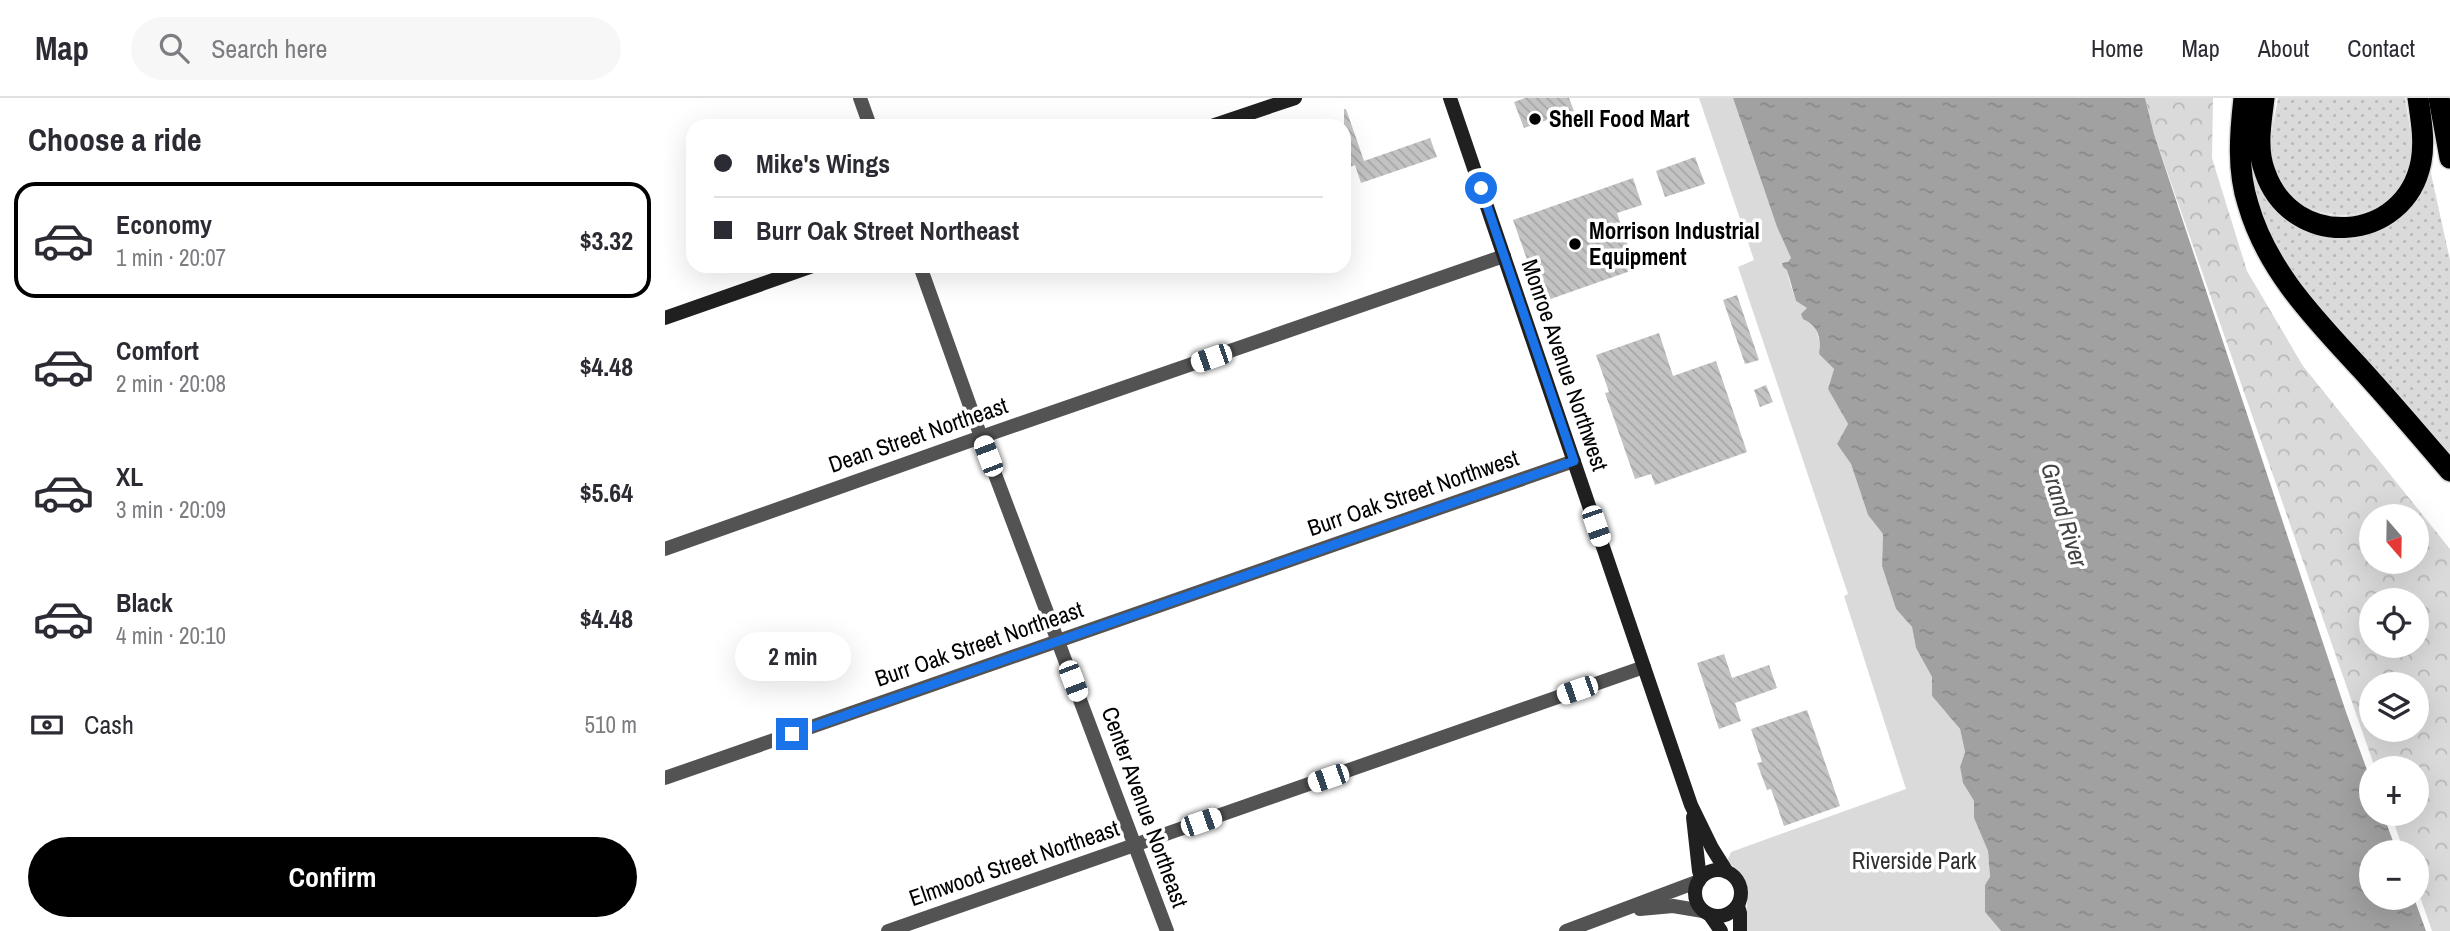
<!DOCTYPE html>
<meta charset="utf-8">
<style>
body{margin:0;font-family:"Archivo Narrow",sans-serif;background:#f7f7f7;color:#2b2b33;height:100vh;display:flex;flex-direction:column;font-size:26px;white-space:nowrap}
*{box-sizing:border-box;margin:0}
p{font-size:23px;color:#7c7c81}
.icon{flex:none;width:38px;height:38px;fill:none;stroke:currentColor;stroke-width:2;stroke-linecap:round;stroke-linejoin:round}
.map{position:relative;flex:1;overflow:hidden}
.drawer{display:flex;flex-direction:column;background:#fff;width:665px}
.drawer>*{flex:none}
.top-card{position:absolute;left:21px;top:21px;width:665px;height:154px;border-radius:21px;box-shadow:0 7px 28px #0002;display:grid;align-content:center;height:154px;padding:0 28px;background:#fff}
.needle{width:46px;rotate:160deg}
.buttons{position:absolute;left:1694px;top:406px;display:grid;gap:14px}
.buttons a{display:grid;place-items:center;width:70px;height:70px;border-radius:50%;background:#fff;box-shadow:0 7px 28px #0002;font-size:35px}
.end{position:absolute;width:32px;height:32px;margin:-16px;border:9px solid #1a73e8;background:#fff;box-shadow:0 0 0 4px #fff}
.from{border-radius:50%}
.bubble{position:absolute;height:49px;border-radius:24px;background:#fff;box-shadow:0 7px 28px #0002;font-size:23px;font-weight:700;line-height:49px;text-align:center}
.car{position:absolute;width:21px;height:42px;margin:-21px -10px;border-radius:9px;box-shadow:0 0 5px 2px #0007;background:linear-gradient(#fff 24%,#345 0 40%,#fff 0 76%,#345 0 86%,#fff 0)}
.top-card b{display:flex;align-items:center;gap:24px;height:66px;font-size:26px}
.top-card b+b{border-top:2px solid #e1e1e2}
.top-card i{width:18px;height:18px;background:#2b2b33}
ul{padding:0;list-style:none}
li{display:flex;align-items:center;gap:21px;height:116px;margin:0 14px 10px;padding:0 14px;border:4px solid transparent;border-radius:21px}
li div{flex:1}
li b{display:block;font-size:26px}
li em{font-style:normal;font-weight:700}
li.active{border-color:#000}
li>.icon{width:63px;height:63px;stroke-width:1.5}
h2{padding:0 28px;font-size:32px;line-height:84px}
.pay{display:flex;align-items:center;gap:18px;height:77px;padding:0 28px;font-size:26px}
.pay p{margin-inline-start:auto}
.cta{display:flex;gap:14px;margin-top:auto;padding:14px 28px}
.cta a{flex:1;height:80px;border-radius:42px;background:#000;color:#fff;font-size:28px;font-weight:700;line-height:80px;text-align:center}
header{display:flex;align-items:center;gap:42px;box-sizing:border-box;height:98px;padding:0 35px;background:#fff;border-bottom:2px solid #e1e1e2}
header strong{font-size:33px}
nav{display:flex;gap:38px;margin-inline-start:auto;font-size:24px}
.search{width:490px;height:63px;background:#f7f7f7;display:flex;align-items:center;gap:18px;box-sizing:border-box;padding:0 24px;border-radius:38px;color:#7c7c81;font-size:26px}
main{display:flex;flex:1;min-height:0}
.map>svg:first-child{display:block}
.grass{fill:url(#grass-dots)}
.forest{fill:url(#forest-crowns);fill-rule:evenodd}
.park{fill:#dadada}
.water{fill:url(#water-ripples)}
.building{fill:url(#building-back-hatch)}
.lines{fill:none;stroke-linecap:round;stroke-linejoin:round}
.motorway-casing{stroke:#dbdbdb;stroke-width:24}
.minor{stroke:#535353;stroke-width:14}
.tertiary{stroke:#535353;stroke-width:14}
.secondary{stroke:#202020;stroke-width:14}
.motorway{stroke:#000;stroke-width:21}
.route{stroke:#1a73e8;stroke-width:9}
.poi-dot{fill:#000;stroke:#fff;stroke-width:2.5}
.labels{text-anchor:middle;stroke-width:7;stroke-linejoin:round;paint-order:stroke}
.poi-label{font-size:23px;font-weight:bold;fill:#000;stroke:#fff;text-anchor:start}
.street-label{font-size:23px;fill:#000;stroke:#fff}
.park-label{font-size:23px;fill:#313131;stroke:#fff}
.water-label{font-size:24px;font-style:italic;fill:#424242;stroke:#fff}
</style>
<header>
<strong>Map</strong>
<div class="search"><svg class="icon" aria-label="search" viewBox="0 0 24 24"><circle cx="10" cy="10" r="6"/><path d="M15 15l6 6"/></svg>Search here</div>
<nav><a>Home</a><a>Map</a><a>About</a><a>Contact</a></nav>
</header>
<main>
<section class="drawer">
<h2>Choose a ride</h2>
<ul>
<li class="active"><svg class="icon" aria-label="car" viewBox="0 0 24 24"><path d="M5 17H2v-5l4-1 3-4h7l3 4 3 1v5h-3M9 17h6M6 11h13"/><circle cx="7" cy="17" r="2"/><circle cx="17" cy="17" r="2"/></svg><div><b>Economy</b><p>1 min · 20:07</p></div><em>$3.32</em></li>
<li><svg class="icon" aria-label="car" viewBox="0 0 24 24"><path d="M5 17H2v-5l4-1 3-4h7l3 4 3 1v5h-3M9 17h6M6 11h13"/><circle cx="7" cy="17" r="2"/><circle cx="17" cy="17" r="2"/></svg><div><b>Comfort</b><p>2 min · 20:08</p></div><em>$4.48</em></li>
<li><svg class="icon" aria-label="car" viewBox="0 0 24 24"><path d="M5 17H2v-5l4-1 3-4h7l3 4 3 1v5h-3M9 17h6M6 11h13"/><circle cx="7" cy="17" r="2"/><circle cx="17" cy="17" r="2"/></svg><div><b>XL</b><p>3 min · 20:09</p></div><em>$5.64</em></li>
<li><svg class="icon" aria-label="car" viewBox="0 0 24 24"><path d="M5 17H2v-5l4-1 3-4h7l3 4 3 1v5h-3M9 17h6M6 11h13"/><circle cx="7" cy="17" r="2"/><circle cx="17" cy="17" r="2"/></svg><div><b>Black</b><p>4 min · 20:10</p></div><em>$4.48</em></li>
</ul>
<div class="pay"><svg class="icon" aria-label="cash" viewBox="0 0 24 24"><path d="M3 7h18v10H3z"/><circle cx="12" cy="12" r="2"/></svg>Cash<p>510 m</p></div>
<div class="cta"><a>Confirm</a></div>
</section>
<div class="map">
<svg width="1785" height="833" viewBox="0 0 1785 833">
<defs>
<pattern id="grass-dots" width="8" height="8" patternUnits="userSpaceOnUse" patternTransform="scale(1.75)"><rect width="8" height="8" fill="#dadada"/><path d="M2 2h.1M6 6h.1" fill="none" stroke="#b9b9b9" stroke-width="1.8" stroke-linecap="round"/></pattern>
<pattern id="forest-crowns" width="20" height="18" patternUnits="userSpaceOnUse" patternTransform="scale(1.75)"><rect width="20" height="18" fill="#dadada"/><path d="M2 6a3 3 0 1 1 6 0M12 15a3 3 0 1 1 6 0" fill="none" stroke="#b9b9b9"/></pattern>
<pattern id="water-ripples" width="26" height="14" patternUnits="userSpaceOnUse" patternTransform="scale(1.75)"><rect width="26" height="14" fill="#a1a1a1"/><path d="M2 4q2-2 4 0t4 0M15 11q2-2 4 0t4 0" fill="none" stroke="#898989"/></pattern>
<pattern id="building-back-hatch" width="6" height="6" patternUnits="userSpaceOnUse" patternTransform="scale(1.75)"><rect width="6" height="6" fill="#c3c3c3"/><path d="M-1 5l2 2M0 0l6 6M5-1l2 2" fill="none" stroke="#a6a6a6"/></pattern>
</defs>
<rect width="100%" height="100%" fill="#fff"/>
<g class="grass">
<path d="M 1613,0 L 1740,0 C 1743,20 1749,44 1745,64 C 1730,138 1618,133 1606,59 C 1604,40 1610,18 1613,0 Z"/>
<path d="M 1585,65 C 1600,117 1626,133 1678,138 L 1765,71 L 1785,162 L 1785,361 L 1640,196 L 1617,162 L 1593,109 Z"/>
</g>
<path class="forest" d="M 1480,0 L 1548,0 L 1547,60 L 1582,173 L 1638,268 L 1785,451 L 1785,833 L 1767,833 L 1752,790 L 1752,754 L 1739,754 L 1726,716 L 1752,716 L 1752,670 L 1710,670 L 1489,36 ZM 1706,418 L 1752,418 L 1752,464 L 1706,464 ZM 1706,502 L 1752,502 L 1752,548 L 1706,548 ZM 1706,586 L 1752,586 L 1752,632 L 1706,632 Z"/>
<path class="park" d="M 1034,0 L 1068,0 L 1112,129 L 1126,160 C 1118,173 1127,190 1131,203 L 1142,210 C 1149,230 1156,234 1154,256 L 1169,271 L 1163,291 L 1183,326 L 1172,346 L 1186,366 L 1203,417 L 1218,436 L 1217,468 L 1231,511 L 1247,529 L 1251,550 L 1267,579 L 1267,598 L 1295,631 L 1300,654 L 1295,669 L 1298,685 L 1309,703 L 1309,720 L 1323,753 L 1325,779 L 1320,814 L 1336,833 L 1080,833 C 1082,806 1087,782 1062,763 L 1066,754 L 1241,691 L 1179,498 L 1183,496 L 1073,169 L 1089,162 Z"/>
<path class="water" d="M 1068,0 L 1480,0 L 1489,36 L 1681,614 L 1706,683 L 1706,716 L 1718,716 L 1732,754 L 1706,754 L 1706,800 L 1749,800 L 1761,833 L 1336,833 L 1320,814 L 1320,787 L 1325,779 L 1323,753 L 1309,720 L 1309,703 L 1298,685 L 1295,669 L 1300,654 L 1295,631 L 1267,598 L 1267,579 L 1251,550 L 1247,529 L 1231,511 L 1217,468 L 1218,436 L 1203,417 L 1186,366 L 1172,346 L 1183,326 L 1163,291 L 1169,271 L 1154,256 C 1156,240 1154,228 1138,221 L 1136,216 L 1142,210 L 1131,203 L 1122,172 L 1118,169 L 1117,165 L 1123,164 L 1126,160 L 1112,129 Z"/>
<g class="building">
<polygon points="860,0 904,0 909,13 859,30 849,4"/>
<polygon points="679,11 681,11 699,63 765,40 772,59 696,85 690,67 679,71"/>
<polygon points="1030,59 1040,86 1000,99 991,73"/>
<polygon points="968,80 977,107 952,115 971,171 877,204 848,122"/>
<polygon points="1072,197 1094,262 1080,266 1058,202"/>
<polygon points="994,235 1008,278 1051,263 1082,354 990,387 986,376 970,381 940,295 944,294 931,257"/>
<polygon points="1101,287 1108,304 1095,309 1089,292"/>
<polygon points="1059,556 1067,580 1104,567 1112,590 1070,605 1076,623 1054,631 1032,565"/>
<polygon points="1142,612 1175,708 1119,728 1106,691 1102,692 1092,665 1097,664 1086,631"/>
</g>
<g class="lines">
<defs>
<g id="motorway">
<path d="M 1579,0 C 1575,35 1572,72 1583,106 C 1602,173 1651,222 1697,272 C 1727,305 1756,339 1785,373"/>
<path d="M 1599,0 C 1596,24 1591,51 1600,74 C 1627,153 1740,146 1756,64 C 1760,43 1756,21 1753,0"/>
<polyline points="1774,0 1785,60"/>
</g>
</defs>
<use href="#motorway" class="motorway-casing"/>
<g class="minor">
<polyline points="195,0 205,28"/>
<polyline points="255,168 316,339 502,833"/>
<polyline points="0,451 316,339 839,158"/>
<polyline points="0,680 909,363"/>
<polyline points="223,833 979,569"/>
</g>
<g class="tertiary">
<polyline points="975,811 1008,808 1038,813"/>
<polyline points="901,833 1034,783"/>
</g>
<g class="secondary">
<polyline points="785,0 1026,707 1047,750 1062,774"/>
<polyline points="547,28 630,0"/>
<polyline points="0,220 148,168"/>
<polyline points="1028,719 1034,773 1036,779"/>
<circle cx="1053" cy="795" r="23"/>
<polyline points="1073,808 1075,815 1075,833"/>
<polyline points="1045,817 1056,833"/>
</g>
<use href="#motorway" class="motorway"/>
</g>
<g class="lines">
<polyline class="route" points="127,636 909,363 816,90"/>
</g>
<g class="poi-dot">
<circle cx="870" cy="21" r="7"/>
<circle cx="910" cy="146" r="7"/>
</g>
<g class="labels">
<g class="poi-label">
<text x="884" y="29">Shell Food Mart</text>
<text x="924" y="141">Morrison Industrial<tspan x="924" dy="26">Equipment</tspan></text>
</g>
<g class="street-label">
<text transform="translate(900 267) rotate(71)" y="8">Monroe Avenue Northwest</text>
<text transform="translate(253 337) rotate(-19)" y="8">Dean Street Northeast</text>
<text transform="translate(748 395) rotate(-19)" y="8">Burr Oak Street Northwest</text>
<text transform="translate(314 546) rotate(-19)" y="8">Burr Oak Street Northeast</text>
<text transform="translate(480 709) rotate(70)" y="8">Center Avenue Northeast</text>
<text transform="translate(349 765) rotate(-19)" y="8">Elmwood Street Northeast</text>
</g>
<g class="park-label">
<text x="1249" y="771">Riverside Park</text>
</g>
<g class="water-label">
<text transform="translate(1399 417) rotate(73)" y="8">Grand River</text>
</g>
</g>
</svg>
<div class="buttons">
<a><svg class="needle" viewBox="-14 -14 28 28"><path d="M0-13l5 13h-10z" fill="#e53935"/><path d="M0 13l5-13h-10z" fill="#7c7c81"/></svg></a>
<a><svg class="icon" aria-label="locate" viewBox="0 0 24 24"><circle cx="12" cy="12" r="6"/><path d="M12 2v4M12 18v4M2 12h4M18 12h4"/></svg></a>
<a><svg class="icon" aria-label="layers" viewBox="0 0 24 24"><path d="M12 4l9 5-9 5-9-5zM3 14l9 5 9-5"/></svg></a>
<a>+</a>
<a>−</a>
</div>
<i class="end from" style="left:816px;top:90px"></i>
<i class="end" style="left:127px;top:636px"></i>
<div class="bubble" style="left:70px;top:534px;width:116px">2 min</div>
<i class="car" style="left:546px;top:260px;rotate:251deg"></i>
<i class="car" style="left:323px;top:358px;rotate:339deg"></i>
<i class="car" style="left:931px;top:428px;rotate:161deg"></i>
<i class="car" style="left:408px;top:583px;rotate:159deg"></i>
<i class="car" style="left:912px;top:592px;rotate:251deg"></i>
<i class="car" style="left:663px;top:680px;rotate:251deg"></i>
<i class="car" style="left:536px;top:724px;rotate:71deg"></i>
<div class="top-card">
<b><i class="from"></i>Mike's Wings</b>
<b><i></i>Burr Oak Street Northeast</b>
</div>
</div>
</main>
